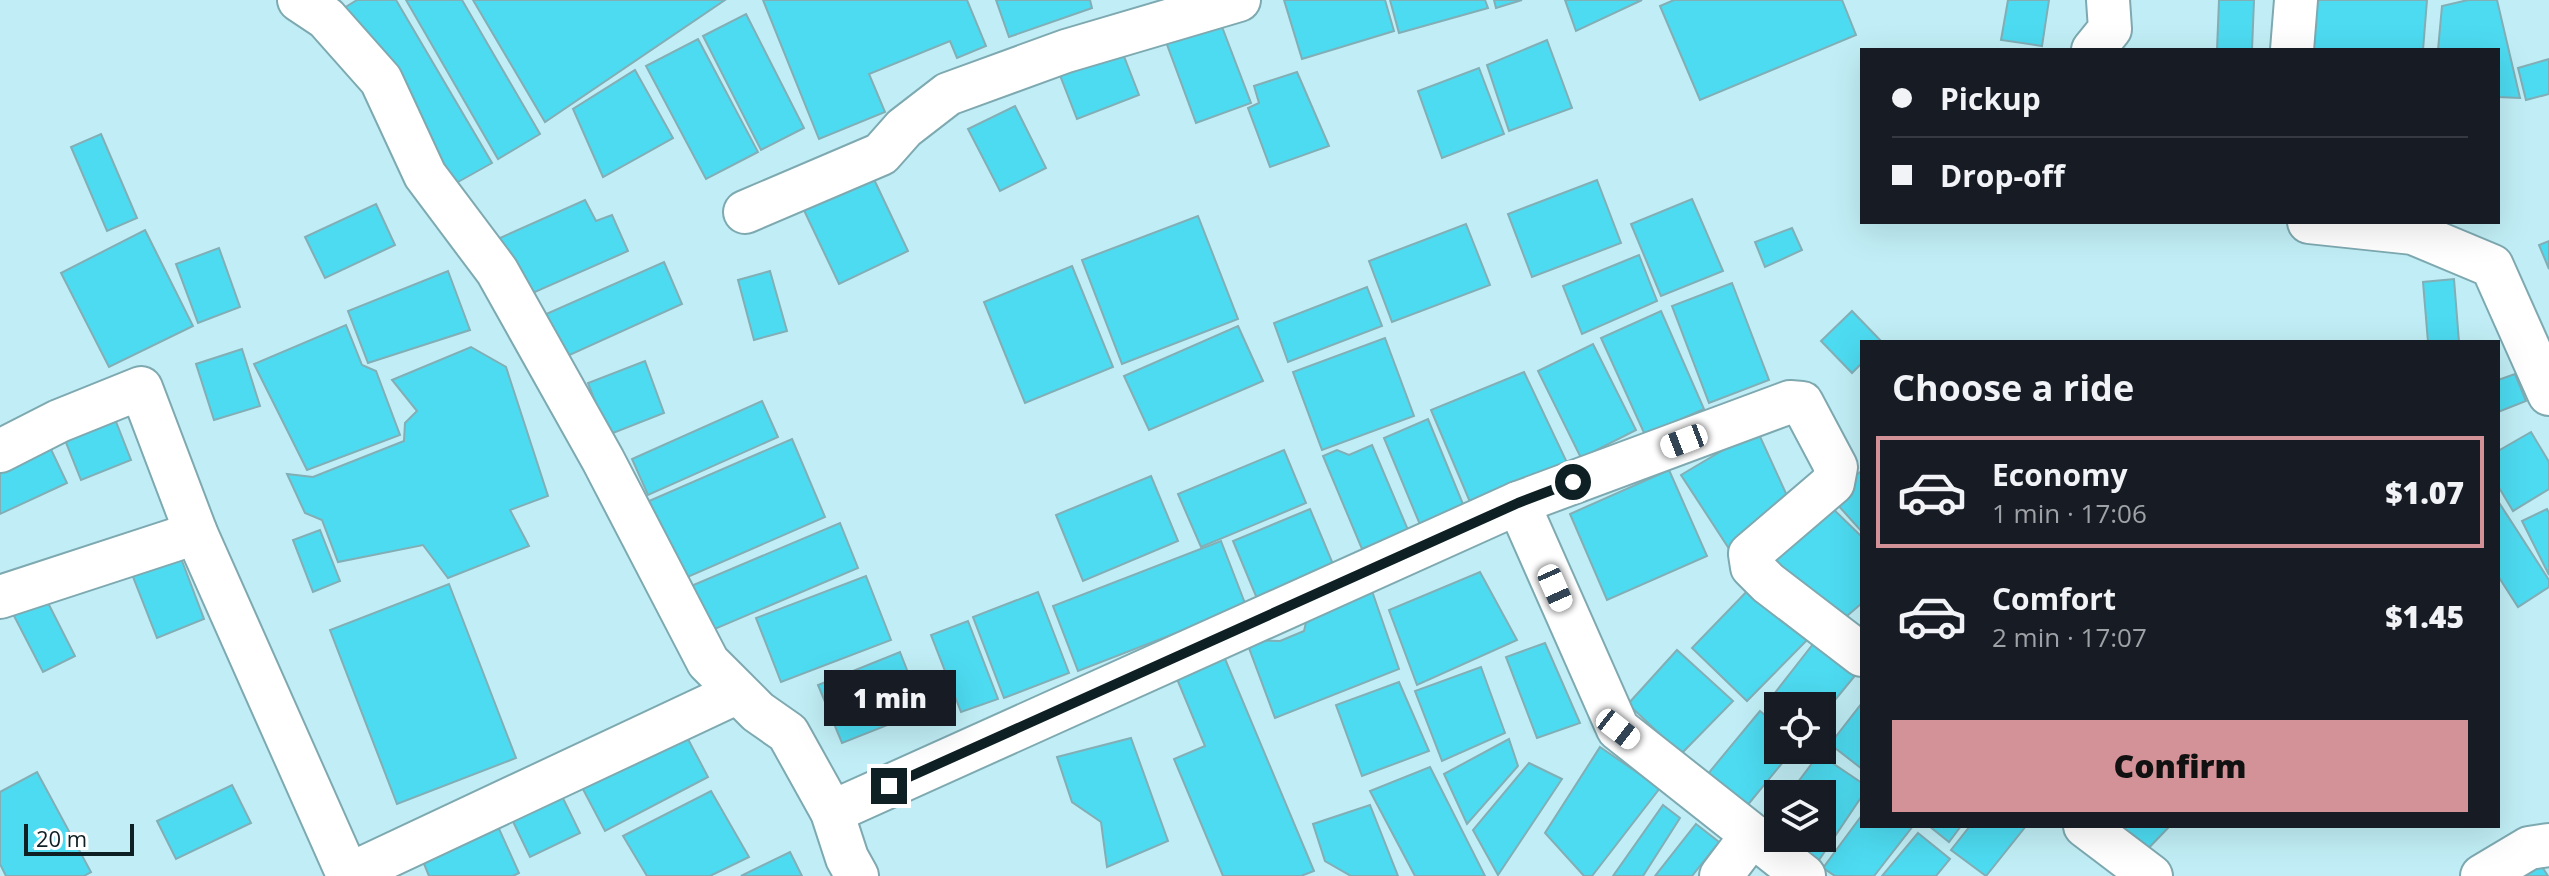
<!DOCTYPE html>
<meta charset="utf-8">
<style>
body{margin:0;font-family:"Open Sans",sans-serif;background:#20242c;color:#f1f3f6;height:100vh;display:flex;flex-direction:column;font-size:30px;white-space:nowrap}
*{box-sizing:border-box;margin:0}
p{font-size:26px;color:#9ea1a6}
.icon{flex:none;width:44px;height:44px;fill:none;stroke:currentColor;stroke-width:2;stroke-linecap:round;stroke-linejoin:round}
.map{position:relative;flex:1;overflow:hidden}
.sheet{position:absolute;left:1860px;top:340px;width:640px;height:488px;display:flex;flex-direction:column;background:#171b24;border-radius:0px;box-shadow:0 8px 32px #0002}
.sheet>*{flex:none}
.hud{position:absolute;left:1860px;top:48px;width:640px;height:176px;border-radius:0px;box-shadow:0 8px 32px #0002;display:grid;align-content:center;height:176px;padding:0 32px;background:#171b24}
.buttons{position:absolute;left:1764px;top:692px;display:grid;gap:16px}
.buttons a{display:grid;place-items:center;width:72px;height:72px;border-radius:0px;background:#171b24;box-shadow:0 8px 32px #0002;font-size:40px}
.scale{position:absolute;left:24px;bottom:20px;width:110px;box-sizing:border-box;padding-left:8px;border:4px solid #0e2023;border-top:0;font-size:22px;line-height:28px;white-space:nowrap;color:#0e2023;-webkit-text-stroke:6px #fff;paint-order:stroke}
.end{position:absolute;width:36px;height:36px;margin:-18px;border:10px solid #0e2023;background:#fff;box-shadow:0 0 0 4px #fff}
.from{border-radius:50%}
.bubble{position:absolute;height:56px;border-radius:0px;background:#171b24;box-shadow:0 8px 32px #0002;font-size:26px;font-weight:800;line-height:56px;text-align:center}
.car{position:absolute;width:24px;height:48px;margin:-24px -12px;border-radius:10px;box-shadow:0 0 6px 2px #0007;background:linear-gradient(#fff 24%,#345 0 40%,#fff 0 76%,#345 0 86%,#fff 0)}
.hud b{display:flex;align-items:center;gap:28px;height:76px;font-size:30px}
.hud b+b{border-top:2px solid #363941}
.hud i{width:20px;height:20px;background:#f1f3f6}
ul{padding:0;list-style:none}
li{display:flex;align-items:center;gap:24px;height:112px;margin:0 16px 12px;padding:0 16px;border:4px solid transparent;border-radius:0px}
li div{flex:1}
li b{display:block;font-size:30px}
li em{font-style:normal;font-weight:800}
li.on{border-color:#d29298}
li>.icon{width:72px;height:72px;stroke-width:1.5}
h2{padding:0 32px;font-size:36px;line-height:96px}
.action{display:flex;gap:16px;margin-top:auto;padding:16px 32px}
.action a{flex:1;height:92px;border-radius:0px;background:#d29298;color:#111;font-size:32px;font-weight:800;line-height:92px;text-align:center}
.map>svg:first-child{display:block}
.building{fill:#4ddbf1;stroke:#82aeb6;stroke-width:2}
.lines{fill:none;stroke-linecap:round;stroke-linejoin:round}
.minor-casing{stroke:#7ea9b1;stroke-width:46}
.minor{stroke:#fff;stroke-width:42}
.route{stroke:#0e2023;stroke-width:10}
</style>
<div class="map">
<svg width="2549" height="876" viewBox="0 0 2549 876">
<rect width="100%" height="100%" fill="#c1eef6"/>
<g class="building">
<polygon points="357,0 396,0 492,163 449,187 344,8"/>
<polygon points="406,0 462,0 540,134 498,159"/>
<polygon points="473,0 725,0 545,122"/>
<polygon points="763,0 967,0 986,46 957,58 950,41 869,74 885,112 819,139"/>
<polygon points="996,0 1090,0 1092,8 1009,37"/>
<polygon points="1284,0 1385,0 1394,31 1302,59"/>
<polygon points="1390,0 1485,0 1488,8 1399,33"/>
<polygon points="1494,0 1522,0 1496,8"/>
<polygon points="1565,0 1642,0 1576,31"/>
<polygon points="1674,0 1842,0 1856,35 1700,100 1660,6"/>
<polygon points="2008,0 2049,0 2042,46 2001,40"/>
<polygon points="2219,0 2254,0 2252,50 2217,50"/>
<polygon points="2311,0 2427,0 2423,50 2307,50"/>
<polygon points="2468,0 2497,0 2520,98 2498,97 2498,50 2438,50 2442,6"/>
<polygon points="1216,11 1251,103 1196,123 1162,31"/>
<polygon points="746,14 804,128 761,150 703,36"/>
<polygon points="698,39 758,152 706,179 646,66"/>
<polygon points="1547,40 1572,108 1509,131 1487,65"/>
<polygon points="1118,41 1139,95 1077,119 1056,65"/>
<polygon points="2549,59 2549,94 2526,100 2518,68"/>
<polygon points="1479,68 1504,134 1442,158 1418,91"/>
<polygon points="635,70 673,138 603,177 573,109"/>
<polygon points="1297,72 1329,146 1270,167 1248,108 1259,103 1254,86"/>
<polygon points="1015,106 1046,168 1000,191 968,129"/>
<polygon points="101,134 137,218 107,231 71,147"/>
<polygon points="870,171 908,251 839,284 801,204"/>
<polygon points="1597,180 1621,243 1532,277 1508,214"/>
<polygon points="1692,199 1723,271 1661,296 1631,224"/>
<polygon points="585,200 596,221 612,215 628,251 528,295 500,238"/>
<polygon points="376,204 395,245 325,278 305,237"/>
<polygon points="1198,216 1238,319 1122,364 1082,260"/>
<polygon points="1466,224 1490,285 1392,322 1369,261"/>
<polygon points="1792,228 1802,250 1765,267 1755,242"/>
<polygon points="145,230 193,326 109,367 61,273"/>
<polygon points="2549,241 2549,269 2539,245"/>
<polygon points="219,248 240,307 198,323 176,264"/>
<polygon points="1639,255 1657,301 1582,334 1563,286"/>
<polygon points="664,262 682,304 563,358 544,315"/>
<polygon points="1072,266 1113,367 1025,403 984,302"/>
<polygon points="448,271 470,330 368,363 348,311"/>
<polygon points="770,271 787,331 754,340 738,280"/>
<polygon points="2454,279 2459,342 2428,342 2423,282"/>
<polygon points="1732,283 1769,380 1709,403 1672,306"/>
<polygon points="1367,287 1382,326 1288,362 1274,323"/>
<polygon points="1661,311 1704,409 1645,435 1601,338"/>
<polygon points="1852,311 1882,342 1862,342 1862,363 1852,373 1821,341"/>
<polygon points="346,325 362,365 376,371 400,435 307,470 254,364"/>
<polygon points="1238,326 1263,381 1149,430 1124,376"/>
<polygon points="1385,338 1414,416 1322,450 1293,372"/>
<polygon points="1593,344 1636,430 1581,458 1538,371"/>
<polygon points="471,347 506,367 548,496 510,510 529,546 448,578 423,545 338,562 322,520 305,513 287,474 313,477 404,441 405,423 417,411 392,380"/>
<polygon points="242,349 260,406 214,420 196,364"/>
<polygon points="645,361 664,413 608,435 588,383"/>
<polygon points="1524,372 1570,469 1473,509 1431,410"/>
<polygon points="2515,374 2526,401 2498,412 2498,380"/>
<polygon points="762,401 778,437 648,495 632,459"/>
<polygon points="113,414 131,460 81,480 63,435"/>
<polygon points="1428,419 1465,509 1421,527 1384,438"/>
<polygon points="1757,430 1794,511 1737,561 1681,475"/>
<polygon points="2531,432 2549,462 2549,489 2513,511 2498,486 2498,451"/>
<polygon points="792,439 825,517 683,579 649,501"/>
<polygon points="47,441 67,483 0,514 0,463"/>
<polygon points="1372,445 1408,530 1362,549 1323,456 1337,450 1349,455"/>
<polygon points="1284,450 1306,503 1201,547 1178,494"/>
<polygon points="1669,470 1707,556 1607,600 1570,514"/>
<polygon points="1862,471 1862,532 1828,494"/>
<polygon points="1151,476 1178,541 1083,581 1056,515"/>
<polygon points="2498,501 2549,580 2549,587 2518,607 2498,576"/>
<polygon points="1827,503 1862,537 1862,603 1833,628 1773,558"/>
<polygon points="1310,509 1335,569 1258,601 1233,541"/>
<polygon points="2547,509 2549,513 2549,575 2522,521"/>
<polygon points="840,523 858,568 703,634 684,589"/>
<polygon points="320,530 340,581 313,592 293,540"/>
<polygon points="1221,541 1246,606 1078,671 1053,606"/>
<polygon points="176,545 204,619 157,638 128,564"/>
<polygon points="1480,572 1517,640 1417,685 1389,610"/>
<polygon points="866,576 891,640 781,682 756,618"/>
<polygon points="1755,583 1810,637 1747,701 1692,648"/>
<polygon points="449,584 516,758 397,804 330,630"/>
<polygon points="1372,591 1399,669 1275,718 1246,640 1280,641 1304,631 1307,618"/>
<polygon points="1038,592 1069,673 1004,698 973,617"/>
<polygon points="45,597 75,656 43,672 13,614"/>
<polygon points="968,621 998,699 961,712 931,635"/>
<polygon points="1824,630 1862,667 1822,716 1822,706 1778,706 1778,712 1767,703"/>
<polygon points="1545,643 1580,723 1537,738 1506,657"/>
<polygon points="1220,647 1314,871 1301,876 1223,876 1174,759 1205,746 1172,667"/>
<polygon points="1677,650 1733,701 1681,754 1628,704"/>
<polygon points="900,652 923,711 842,743 818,685"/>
<polygon points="1481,667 1505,733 1442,761 1415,691"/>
<polygon points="1399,682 1429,751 1362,776 1336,705"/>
<polygon points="1862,703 1862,769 1830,744"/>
<polygon points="1760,711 1778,726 1778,750 1793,750 1746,807 1707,775"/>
<polygon points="679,722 708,777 605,831 576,776"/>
<polygon points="1131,738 1168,841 1107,867 1101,822 1072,802 1057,757"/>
<polygon points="1509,739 1518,766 1467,824 1444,774"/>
<polygon points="1600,747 1660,788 1592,876 1584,876 1545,833"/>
<polygon points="1819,754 1862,783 1862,796 1817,863 1784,838 1822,838 1822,794 1789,794"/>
<polygon points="1529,763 1562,779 1498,875 1473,830"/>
<polygon points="1430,767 1485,876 1415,876 1370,791"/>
<polygon points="37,772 91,872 84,876 6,876 0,864 0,792"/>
<polygon points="232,785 251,823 176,859 157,821"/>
<polygon points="557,786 580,833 530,857 507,809"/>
<polygon points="711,791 749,857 710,876 647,876 623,836"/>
<polygon points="1370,805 1398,876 1351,876 1325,861 1313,824"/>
<polygon points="1663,805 1680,818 1643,876 1613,876"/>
<polygon points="1862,815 1862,826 1913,826 1874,876 1835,876 1823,868"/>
<polygon points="495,820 519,873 513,876 429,876 420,854"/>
<polygon points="1696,824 1719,842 1692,876 1655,876"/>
<polygon points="1929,826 1961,826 1949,842"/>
<polygon points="1970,826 2026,826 1986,876 1951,850"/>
<polygon points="2104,826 2170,826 2138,859"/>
<polygon points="1918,833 1950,859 1936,876 1882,876"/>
<polygon points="790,852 802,876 741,876"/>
<polygon points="2536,857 2548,876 2504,876"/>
</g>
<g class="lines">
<defs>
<g id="minor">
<polyline points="299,0 326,18 381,80 425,175 497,271 603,460 708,662 758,712 788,733 832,812 847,858 857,876"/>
<polyline points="2093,50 2110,29 2108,0"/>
<polyline points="2292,50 2296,0"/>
<polyline points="745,212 881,154 904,128 948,94 1066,51 1239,0"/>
<polyline points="2309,222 2413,233 2492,266 2549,394"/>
<polyline points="0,451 59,421 141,388 196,533 348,875 736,693"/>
<polyline points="1518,503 1618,729 1804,876"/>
<polyline points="0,597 196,533"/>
<polyline points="832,812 1518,503 1790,402 1802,403 1836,467 1833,483 1750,554 1752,567 1768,583 1862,655"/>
<polyline points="2085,826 2151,876"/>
<polyline points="1721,876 1752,835"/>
<polyline points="2482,876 2529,848 2549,845"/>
</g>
</defs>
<use href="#minor" class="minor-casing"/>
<use href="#minor" class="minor"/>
</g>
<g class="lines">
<polyline class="route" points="889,786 1518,503 1573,482"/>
</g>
</svg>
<div class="buttons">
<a><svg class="icon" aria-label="locate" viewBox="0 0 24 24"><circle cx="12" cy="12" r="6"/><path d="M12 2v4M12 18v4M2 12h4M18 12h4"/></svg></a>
<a><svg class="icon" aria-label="layers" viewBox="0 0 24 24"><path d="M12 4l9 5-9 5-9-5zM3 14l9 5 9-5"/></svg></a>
</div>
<div class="scale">20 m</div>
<i class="end from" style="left:1573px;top:482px"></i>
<i class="end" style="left:889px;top:786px"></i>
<div class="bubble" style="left:824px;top:670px;width:132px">1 min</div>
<i class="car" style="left:1684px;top:441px;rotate:249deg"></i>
<i class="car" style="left:1555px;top:588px;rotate:156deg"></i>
<i class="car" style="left:1618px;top:729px;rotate:128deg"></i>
<div class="hud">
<b><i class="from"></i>Pickup</b>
<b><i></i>Drop-off</b>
</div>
<section class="sheet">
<h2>Choose a ride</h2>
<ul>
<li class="on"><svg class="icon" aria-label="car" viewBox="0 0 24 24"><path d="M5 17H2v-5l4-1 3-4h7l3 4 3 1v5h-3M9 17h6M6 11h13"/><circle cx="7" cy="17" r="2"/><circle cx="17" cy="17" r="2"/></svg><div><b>Economy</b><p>1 min · 17:06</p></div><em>$1.07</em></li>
<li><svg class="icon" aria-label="car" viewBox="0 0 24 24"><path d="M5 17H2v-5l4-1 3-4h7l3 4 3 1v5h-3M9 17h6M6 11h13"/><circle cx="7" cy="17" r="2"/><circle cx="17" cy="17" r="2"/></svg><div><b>Comfort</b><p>2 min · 17:07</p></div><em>$1.45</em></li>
</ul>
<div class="action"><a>Confirm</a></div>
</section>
</div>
